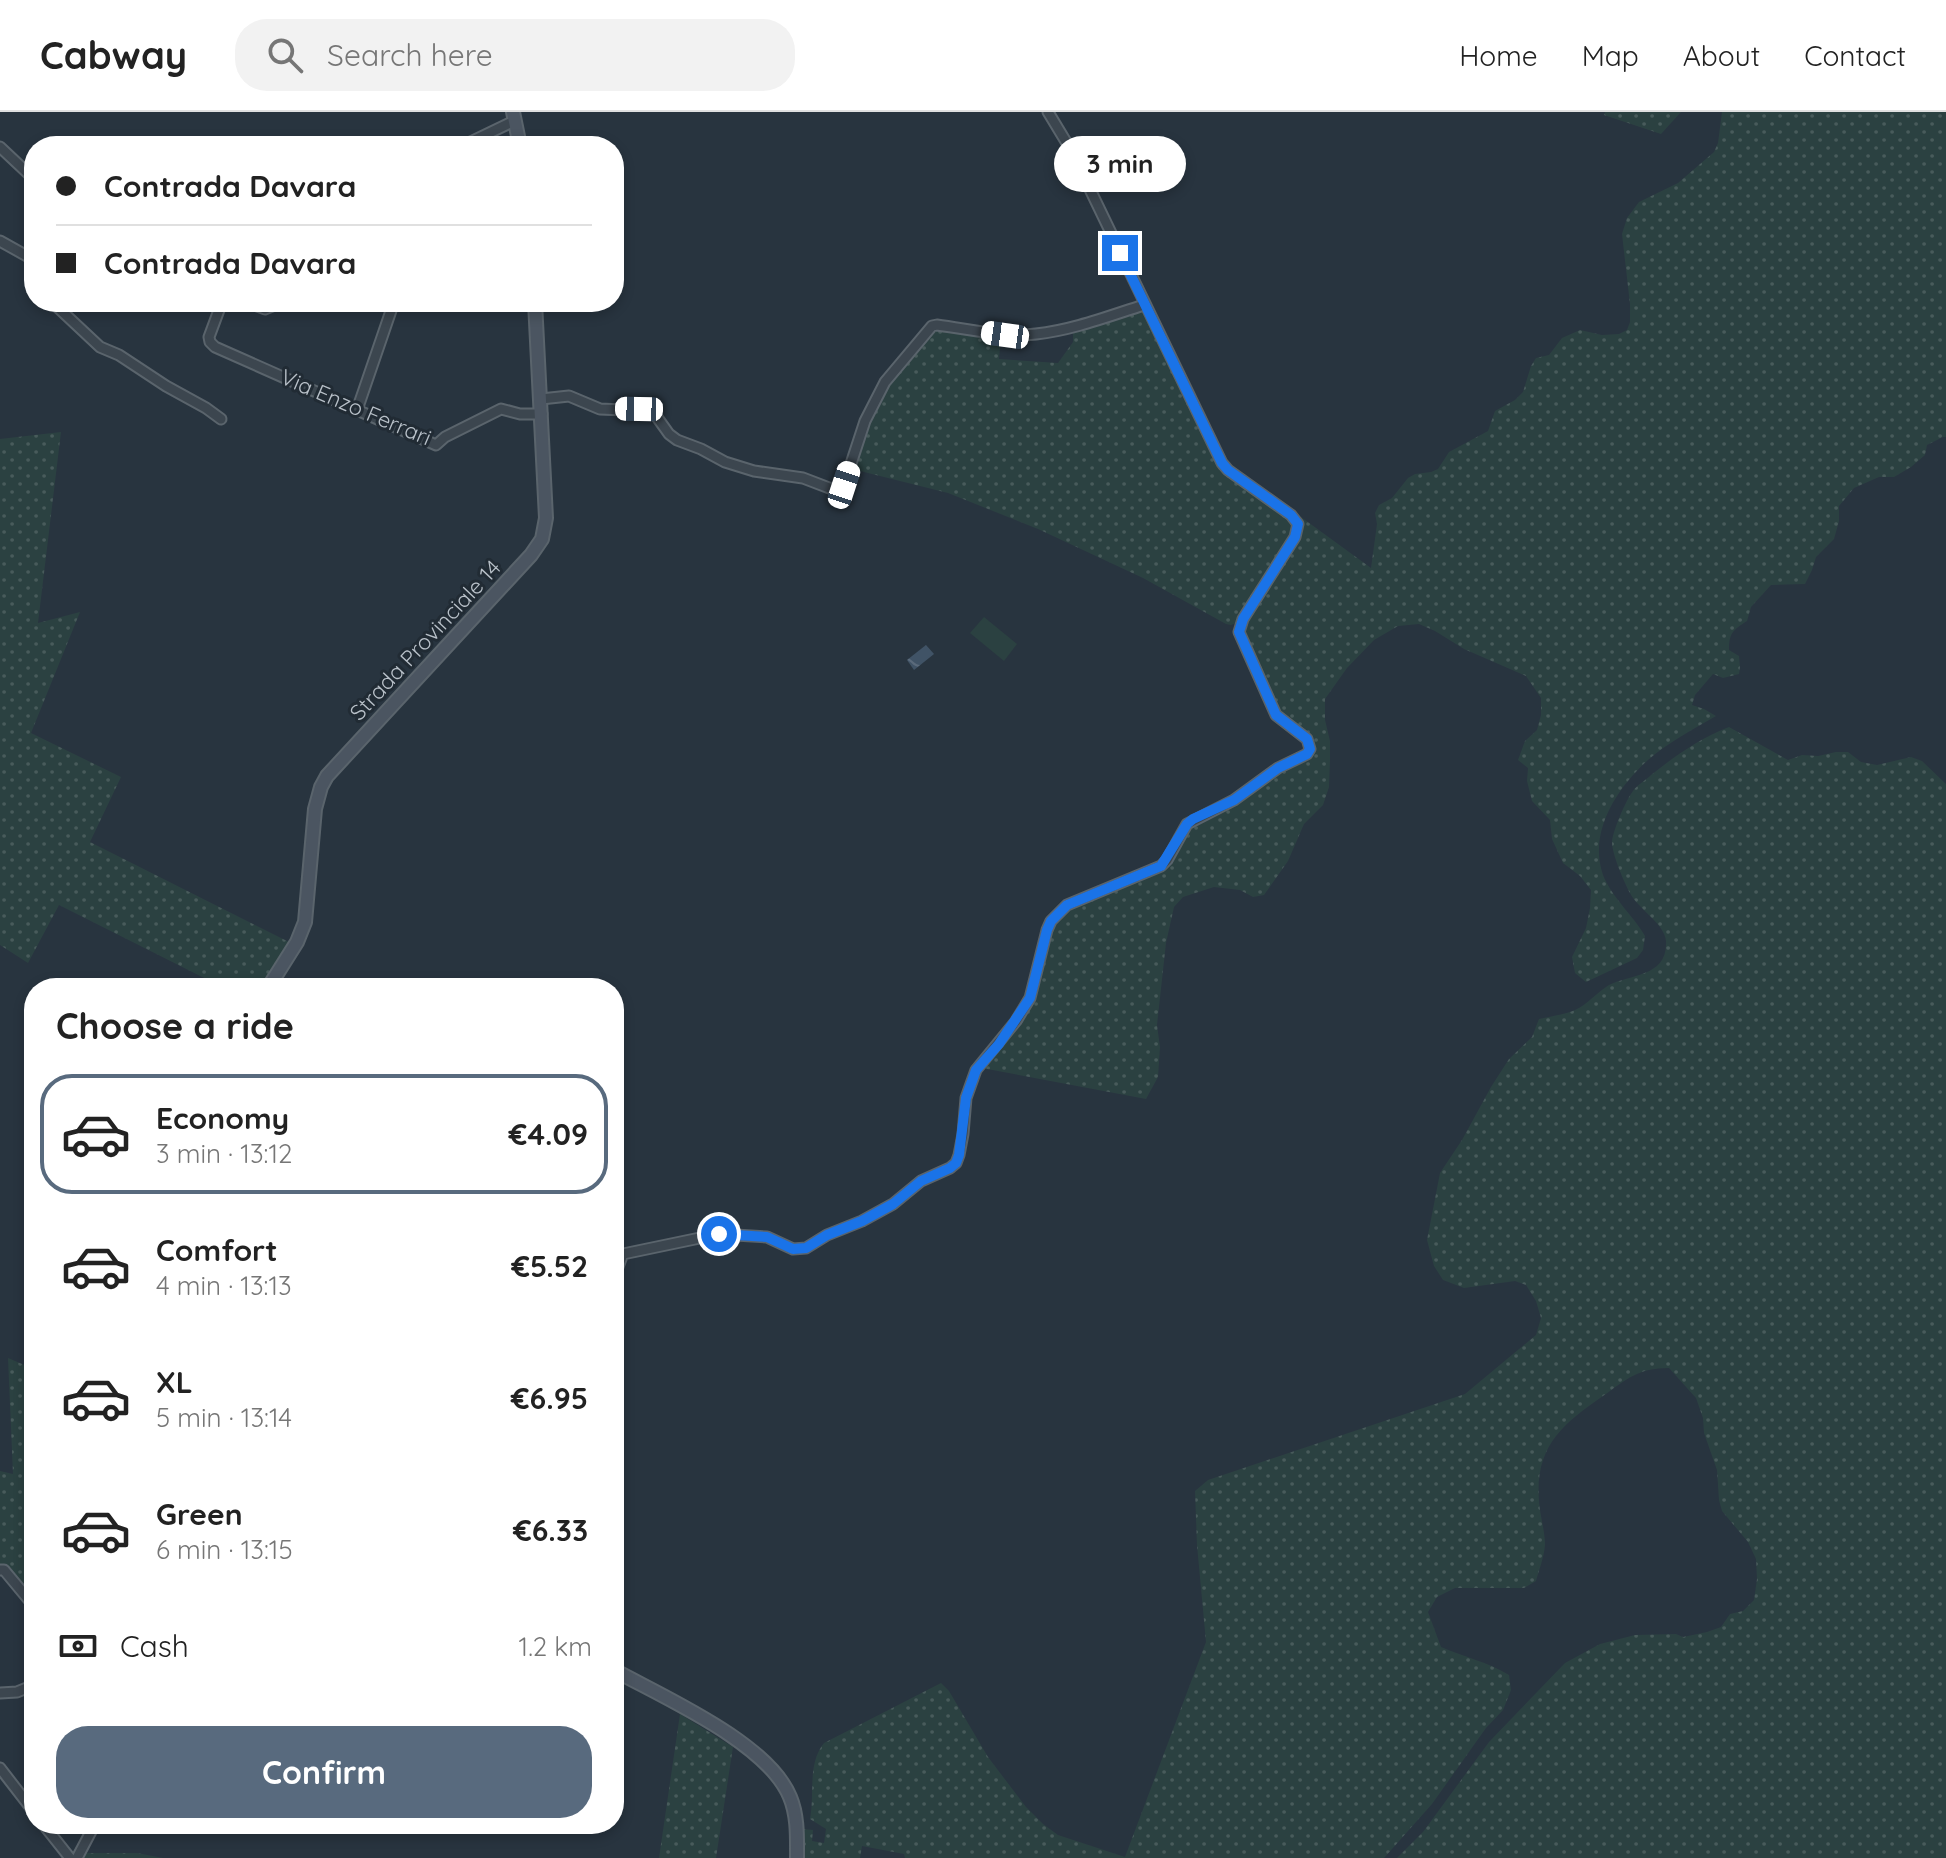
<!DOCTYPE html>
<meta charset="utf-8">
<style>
body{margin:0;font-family:Quicksand,sans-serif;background:#f2f2f2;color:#222;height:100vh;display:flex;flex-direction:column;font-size:30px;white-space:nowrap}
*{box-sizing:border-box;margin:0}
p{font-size:26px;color:#767676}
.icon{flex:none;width:44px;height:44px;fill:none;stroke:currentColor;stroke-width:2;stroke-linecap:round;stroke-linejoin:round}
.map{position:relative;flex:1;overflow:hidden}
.sheet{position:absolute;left:24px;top:866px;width:600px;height:856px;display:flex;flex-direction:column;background:#fff;border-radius:32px;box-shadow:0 4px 12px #0003}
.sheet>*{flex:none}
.hud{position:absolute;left:24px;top:24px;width:600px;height:176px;border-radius:32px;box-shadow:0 4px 12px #0003;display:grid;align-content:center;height:176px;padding:0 32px;background:#fff}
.end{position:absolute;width:36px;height:36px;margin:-18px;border:10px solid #1a73e8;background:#fff;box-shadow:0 0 0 4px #fff}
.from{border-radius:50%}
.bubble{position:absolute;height:56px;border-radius:28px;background:#fff;box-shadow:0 4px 12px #0003;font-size:26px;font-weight:700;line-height:56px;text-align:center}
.car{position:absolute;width:24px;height:48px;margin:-24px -12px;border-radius:10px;box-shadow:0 0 6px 2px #0007;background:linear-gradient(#fff 24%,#345 0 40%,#fff 0 76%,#345 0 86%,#fff 0)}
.hud b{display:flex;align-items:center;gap:28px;height:76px;font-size:30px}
.hud b+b{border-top:2px solid #e0e0e0}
.hud i{width:20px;height:20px;background:#222}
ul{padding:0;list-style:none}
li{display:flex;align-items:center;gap:24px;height:120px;margin:0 16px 12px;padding:0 16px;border:4px solid transparent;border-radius:32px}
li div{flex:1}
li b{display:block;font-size:30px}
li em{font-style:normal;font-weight:700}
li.current{border-color:#586a7e}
li>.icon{width:72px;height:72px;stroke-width:1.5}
h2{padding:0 32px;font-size:36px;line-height:96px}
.pay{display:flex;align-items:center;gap:20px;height:88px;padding:0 32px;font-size:30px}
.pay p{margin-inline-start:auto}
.cta{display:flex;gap:16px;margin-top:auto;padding:16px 32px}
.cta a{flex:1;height:92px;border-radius:32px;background:#586a7e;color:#fff;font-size:32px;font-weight:700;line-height:92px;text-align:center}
header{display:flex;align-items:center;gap:48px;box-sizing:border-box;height:112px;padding:0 40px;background:#fff;border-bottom:2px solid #e0e0e0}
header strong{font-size:38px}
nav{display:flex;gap:44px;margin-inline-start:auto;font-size:28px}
.search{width:560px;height:72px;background:#f2f2f2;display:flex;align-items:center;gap:20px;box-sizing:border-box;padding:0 28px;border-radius:32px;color:#767676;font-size:30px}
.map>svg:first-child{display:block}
.grass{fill:url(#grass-dots)}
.pitch{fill:#2b4141}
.water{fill:url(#water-waves)}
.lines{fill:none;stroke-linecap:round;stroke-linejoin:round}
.street-casing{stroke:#5a646c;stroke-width:13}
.secondary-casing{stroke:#5a646c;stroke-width:16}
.street{stroke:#3c464f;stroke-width:9}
.secondary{stroke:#4b5561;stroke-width:12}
.route{stroke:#1a73e8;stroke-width:10}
.labels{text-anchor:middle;stroke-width:6;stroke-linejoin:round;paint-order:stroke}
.street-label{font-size:22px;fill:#b9c1c9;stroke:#212b34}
</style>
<header>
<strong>Cabway</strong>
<div class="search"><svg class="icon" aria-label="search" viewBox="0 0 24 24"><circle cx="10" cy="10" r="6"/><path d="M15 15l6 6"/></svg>Search here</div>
<nav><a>Home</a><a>Map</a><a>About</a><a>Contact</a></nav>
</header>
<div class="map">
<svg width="1946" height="1746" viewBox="0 0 1946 1746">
<defs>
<pattern id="grass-dots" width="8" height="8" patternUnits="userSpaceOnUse" patternTransform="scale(2)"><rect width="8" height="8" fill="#2b4141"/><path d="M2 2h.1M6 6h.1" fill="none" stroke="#485b5b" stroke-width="1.8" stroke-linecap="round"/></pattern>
<pattern id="water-waves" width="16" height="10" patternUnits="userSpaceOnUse" patternTransform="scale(2)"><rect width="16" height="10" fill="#405366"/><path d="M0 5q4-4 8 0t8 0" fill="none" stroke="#5a6a7b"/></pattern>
</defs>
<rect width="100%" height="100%" fill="#28343f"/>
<g class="grass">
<polygon points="1605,0 1681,0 1661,22 1604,3"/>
<path d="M 1722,0 L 1946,0 L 1946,325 L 1943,325 L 1927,333 L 1925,343 L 1911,355 L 1894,365 L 1879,365 L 1854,376 L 1839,394 L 1839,409 L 1834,427 L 1816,445 L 1812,458 L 1805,472 L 1771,473 L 1751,495 L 1747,509 C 1733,518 1729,521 1729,538 L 1739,544 L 1740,555 L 1739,562 L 1723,566 L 1713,562 L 1695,583 L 1692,593 L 1704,597 L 1716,604 C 1695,616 1666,632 1648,648 C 1617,676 1588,720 1603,763 C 1612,786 1633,803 1645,824 L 1643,838 L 1637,846 L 1586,870 L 1575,861 L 1572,845 L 1586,816 L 1590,796 L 1591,778 L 1580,764 L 1563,751 L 1552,727 L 1550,708 L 1532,689 L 1527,669 L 1528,656 L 1518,648 L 1525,629 L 1537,618 L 1541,603 L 1541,586 L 1526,564 L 1464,537 L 1435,519 L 1419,512 L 1398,514 L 1374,528 L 1347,556 L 1325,587 L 1325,608 L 1330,629 L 1330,649 L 1329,675 L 1323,693 L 1304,712 L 1288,749 L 1264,783 L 1253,785 L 1240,778 L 1214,775 L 1183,785 L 1174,795 L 1166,831 L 1157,913 L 1160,935 L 1158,965 L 1146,987 L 982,956 L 1018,910 L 1050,821 L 1055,810 L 1070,795 L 1157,761 L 1164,756 L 1188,714 L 1279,658 L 1303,649 L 1313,638 L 1278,602 L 1242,522 L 1245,508 L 1303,417 L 1301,405 L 1371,456 L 1377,412 L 1375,401 L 1379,393 L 1392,386 L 1408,366 L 1415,362 L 1431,360 L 1438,357 L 1449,340 L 1488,319 L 1495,299 L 1515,288 L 1523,280 L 1531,254 L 1536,246 L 1549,243 L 1562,226 L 1580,218 L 1602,223 L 1619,222 L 1627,218 L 1630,210 L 1630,192 L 1622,122 L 1627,106 L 1639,90 L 1678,71 L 1714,40 L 1718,31 Z"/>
<polygon points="1143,198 1219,352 1294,410 1293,423 1236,511 1231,513 1226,512 1143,466 1038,417 948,381 852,357 862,323 886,274 933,217 1001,225 999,247 1058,251 1073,230 1073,220"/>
<polygon points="61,320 38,511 80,500 31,621 121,665 90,730 289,830 265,870 253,869 249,876 224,876 59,793 28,851 0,833 0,327"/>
<path d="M 1729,615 L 1788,648 L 1802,643 L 1818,644 L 1836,640 L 1848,640 L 1861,650 L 1877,653 L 1911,645 L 1922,649 L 1946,672 L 1946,1746 L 1397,1746 L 1423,1720 L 1489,1630 L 1565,1551 L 1600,1532 L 1635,1523 L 1676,1522 L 1683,1525 L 1707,1520 L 1721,1515 L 1730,1502 L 1743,1499 L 1754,1488 L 1757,1467 L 1756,1447 L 1748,1430 L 1722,1399 L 1719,1388 L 1717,1358 L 1704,1321 L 1703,1306 L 1696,1286 L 1669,1256 C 1638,1256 1627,1267 1603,1284 C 1561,1313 1535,1335 1539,1389 C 1540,1404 1545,1419 1545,1433 C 1544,1445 1539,1458 1536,1469 L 1524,1476 L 1455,1476 L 1437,1485 L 1428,1500 L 1441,1535 C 1464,1545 1488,1550 1509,1563 L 1511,1578 L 1503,1598 L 1486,1616 L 1432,1692 L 1384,1746 L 905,1746 L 904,1742 L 862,1734 L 860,1746 L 803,1746 L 803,1717 L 813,1718 L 812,1729 L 824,1731 L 826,1717 L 810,1707 C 815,1682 807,1652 824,1631 L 941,1571 L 949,1579 L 988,1645 L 1026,1695 L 1043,1712 L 1058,1723 L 1125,1745 L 1206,1530 L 1197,1433 L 1195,1379 L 1208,1368 L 1465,1282 L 1536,1223 L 1541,1206 L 1536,1189 L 1526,1173 L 1515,1169 L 1464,1176 L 1443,1168 L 1434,1154 L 1427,1128 L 1440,1061 L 1462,1028 L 1491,975 L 1509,947 L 1532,925 L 1539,907 C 1551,904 1564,903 1575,898 C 1587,893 1597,880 1609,873 C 1630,862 1668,865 1666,829 C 1665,812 1638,797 1630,781 C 1624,770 1612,742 1612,730 C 1613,718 1626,688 1633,679 C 1637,673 1646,668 1651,663 C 1675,644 1700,626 1729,615 Z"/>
<polygon points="8,1246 34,1257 34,1488 0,1455 0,1359 13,1362"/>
<polygon points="680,1602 733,1635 716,1746 659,1746"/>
<polygon points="87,1741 137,1741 163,1746 81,1746 83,1742"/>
</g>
<polygon class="pitch" points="984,505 1017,532 1004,549 970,521"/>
<polygon class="water" points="926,533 934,542 914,558 907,548"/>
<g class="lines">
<defs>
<g id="street">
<polyline points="462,34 514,9"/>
<polyline points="0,35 34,67"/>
<polyline points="0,129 34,148"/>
<polyline points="52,190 100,235 119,243 166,274 206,296 221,307"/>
<polyline points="222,190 209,225 210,230 215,235 436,333 445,325 501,297 520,302 542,302"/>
<polyline points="247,190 265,197 282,190"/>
<path d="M 541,287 L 569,284 L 600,297 L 648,299 L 654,301 L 669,322 L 677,328 L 701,337 L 725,350 L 754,359 L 803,366 L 837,379 L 844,373 L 865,309 L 885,270 L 932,214 L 937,213 C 969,217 1003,226 1036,222 C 1073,218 1109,204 1144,193"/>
<polyline points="357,298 394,190"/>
<polyline points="614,1165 623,1142 719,1122 767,1125 793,1137 806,1136 827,1123 862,1109 893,1092 921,1069 950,1056 956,1051 959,1043 963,1022 966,986 976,958 1016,909 1030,886 1047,818 1051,809 1067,793 1161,754 1167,748 1187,712 1234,688 1278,656 1307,642 1310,637 1307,627 1276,603 1239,520 1243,507 1295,425 1298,412 1291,403 1228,358 1222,351 1071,38 1048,0"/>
<polyline points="0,1458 4,1458 34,1494"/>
<polyline points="0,1581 17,1580 34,1573"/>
<polyline points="0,1656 34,1700"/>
<polyline points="43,1712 70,1746"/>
<polyline points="77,1746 95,1712"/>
</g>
<g id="secondary">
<polyline points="513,0 520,34"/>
<polyline points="268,876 297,830 305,810 315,697 321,675 327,664 531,443 542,427 546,406 535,190"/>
<path d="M 614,1558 C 665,1586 768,1631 790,1685 C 798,1704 797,1726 797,1746"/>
</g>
</defs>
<use href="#street" class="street-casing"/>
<use href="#secondary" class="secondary-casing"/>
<use href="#street" class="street"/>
<use href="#secondary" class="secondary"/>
</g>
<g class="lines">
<polyline class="route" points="719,1122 767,1125 793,1137 806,1136 827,1123 862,1109 893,1092 921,1069 950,1056 956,1051 959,1043 966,986 976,958 999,932 1030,886 1047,818 1051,809 1067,793 1161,754 1187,712 1193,707 1234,688 1278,656 1307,642 1310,637 1307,627 1276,603 1239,520 1243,507 1295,425 1298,412 1291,403 1228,358 1222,351 1120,141"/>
</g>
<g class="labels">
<g class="street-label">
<text transform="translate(356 295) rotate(23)" y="8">Via Enzo Ferrari</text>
<text transform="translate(425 528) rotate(-47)" y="8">Strada Provinciale 14</text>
</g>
</g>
</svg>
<i class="end from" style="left:719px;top:1122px"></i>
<i class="end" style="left:1120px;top:141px"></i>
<div class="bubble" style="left:1054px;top:24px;width:132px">3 min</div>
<i class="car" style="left:1005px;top:223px;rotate:278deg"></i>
<i class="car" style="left:639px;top:297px;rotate:271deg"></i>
<i class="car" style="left:844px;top:373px;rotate:18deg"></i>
<div class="hud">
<b><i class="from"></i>Contrada Davara</b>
<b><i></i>Contrada Davara</b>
</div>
<section class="sheet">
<h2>Choose a ride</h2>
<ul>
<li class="current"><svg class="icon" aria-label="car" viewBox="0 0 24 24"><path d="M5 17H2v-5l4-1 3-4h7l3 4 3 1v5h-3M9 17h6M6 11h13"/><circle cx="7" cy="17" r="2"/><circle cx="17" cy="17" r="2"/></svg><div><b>Economy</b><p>3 min · 13:12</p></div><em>€4.09</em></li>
<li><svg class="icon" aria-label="car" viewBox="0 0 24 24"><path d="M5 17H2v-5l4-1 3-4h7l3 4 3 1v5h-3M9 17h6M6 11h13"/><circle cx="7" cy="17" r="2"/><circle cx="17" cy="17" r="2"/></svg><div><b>Comfort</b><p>4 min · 13:13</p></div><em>€5.52</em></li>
<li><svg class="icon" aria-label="car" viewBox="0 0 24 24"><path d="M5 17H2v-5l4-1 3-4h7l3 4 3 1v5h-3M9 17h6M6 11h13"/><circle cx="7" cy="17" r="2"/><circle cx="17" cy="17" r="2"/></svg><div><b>XL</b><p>5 min · 13:14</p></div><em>€6.95</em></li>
<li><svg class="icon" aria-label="car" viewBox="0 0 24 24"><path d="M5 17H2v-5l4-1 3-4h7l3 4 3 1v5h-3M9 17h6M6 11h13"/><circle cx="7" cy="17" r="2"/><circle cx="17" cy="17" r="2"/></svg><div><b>Green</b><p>6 min · 13:15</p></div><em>€6.33</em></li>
</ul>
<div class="pay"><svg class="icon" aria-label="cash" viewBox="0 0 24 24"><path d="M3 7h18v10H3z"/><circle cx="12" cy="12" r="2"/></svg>Cash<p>1.2 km</p></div>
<div class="cta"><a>Confirm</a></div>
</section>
</div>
